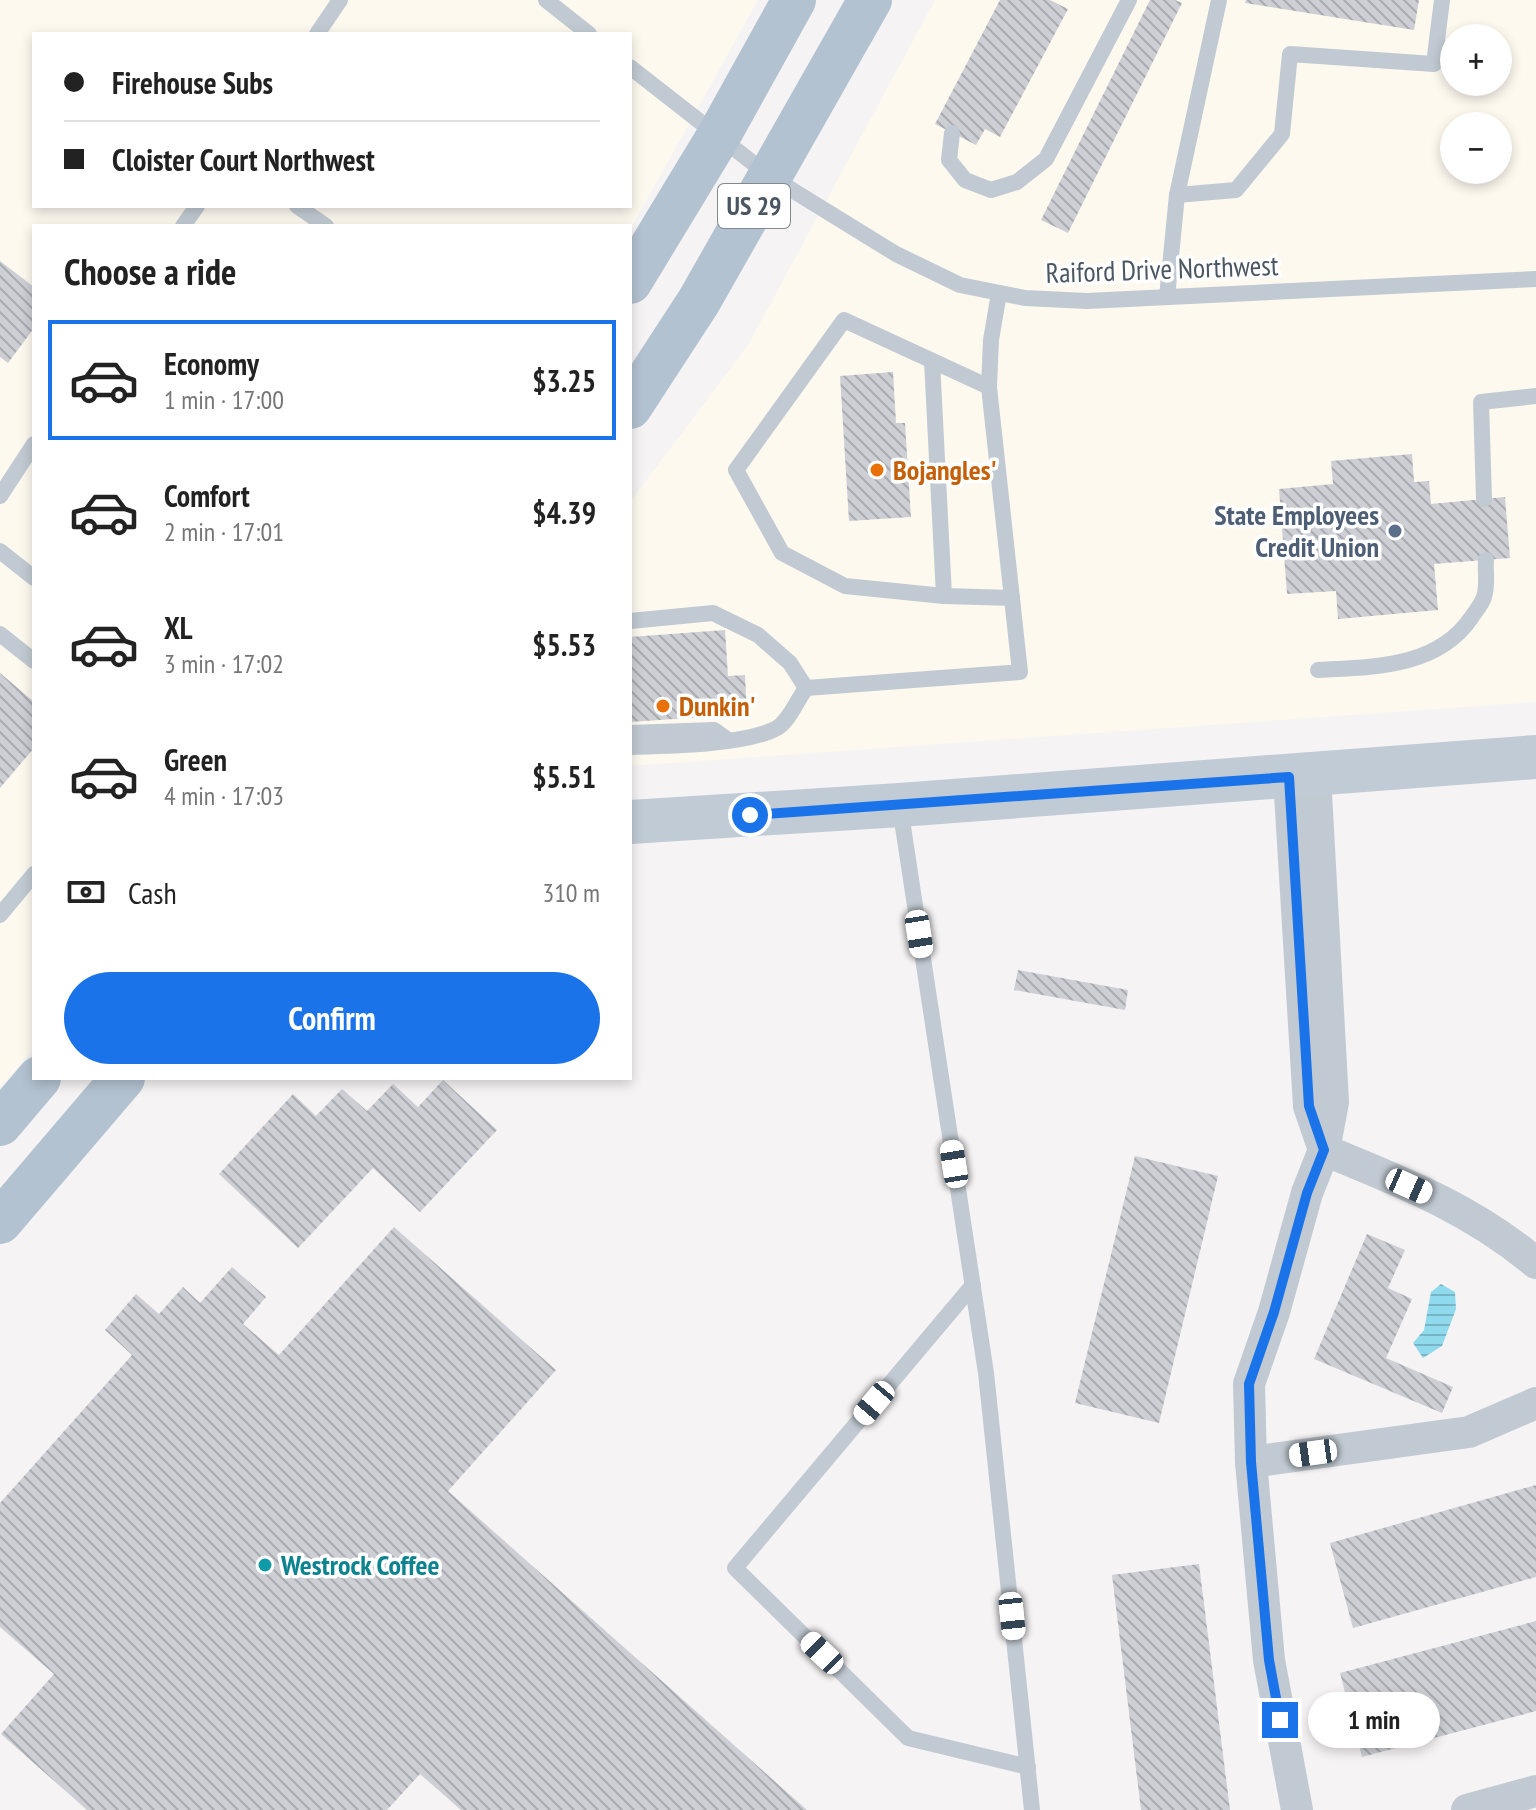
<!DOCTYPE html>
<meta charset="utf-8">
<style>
body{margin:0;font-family:"PT Sans Narrow",sans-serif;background:#f6f6f6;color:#222;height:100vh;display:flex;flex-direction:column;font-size:30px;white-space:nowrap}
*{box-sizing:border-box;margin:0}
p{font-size:26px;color:#767676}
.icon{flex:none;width:44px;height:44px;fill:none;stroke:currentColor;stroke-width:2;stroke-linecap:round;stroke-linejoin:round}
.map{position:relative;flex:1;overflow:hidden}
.sheet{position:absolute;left:32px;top:224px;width:600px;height:856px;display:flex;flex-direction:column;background:#fff;border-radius:0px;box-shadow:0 4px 12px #0003}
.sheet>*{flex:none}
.top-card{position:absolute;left:32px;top:32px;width:600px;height:176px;border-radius:0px;box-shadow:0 4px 12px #0003;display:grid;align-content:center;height:176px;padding:0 32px;background:#fff}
.buttons{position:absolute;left:1440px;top:24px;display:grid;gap:16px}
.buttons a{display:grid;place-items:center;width:72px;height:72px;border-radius:50%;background:#fff;box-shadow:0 4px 12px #0003;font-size:40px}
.end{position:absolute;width:36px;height:36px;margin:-18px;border:10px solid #1a73e8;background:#fff;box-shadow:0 0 0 4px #fff}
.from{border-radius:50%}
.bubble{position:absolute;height:56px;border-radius:28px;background:#fff;box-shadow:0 4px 12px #0003;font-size:26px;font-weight:800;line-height:56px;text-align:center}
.car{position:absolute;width:24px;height:48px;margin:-24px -12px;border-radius:10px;box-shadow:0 0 6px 2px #0007;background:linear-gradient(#fff 24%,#345 0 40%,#fff 0 76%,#345 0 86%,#fff 0)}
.top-card b{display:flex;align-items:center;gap:28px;height:76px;font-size:30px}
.top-card b+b{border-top:2px solid #e0e0e0}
.top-card i{width:20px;height:20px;background:#222}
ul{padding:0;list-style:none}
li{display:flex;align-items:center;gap:24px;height:120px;margin:0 16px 12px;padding:0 16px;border:4px solid transparent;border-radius:0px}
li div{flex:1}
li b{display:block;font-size:30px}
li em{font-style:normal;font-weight:800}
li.selected{border-color:#1a73e8}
li>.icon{width:72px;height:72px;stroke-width:1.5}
h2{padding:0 32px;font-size:36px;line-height:96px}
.pay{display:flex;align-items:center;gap:20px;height:88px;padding:0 32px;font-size:30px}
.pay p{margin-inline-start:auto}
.primary-button{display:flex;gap:16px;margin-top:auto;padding:16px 32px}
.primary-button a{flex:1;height:92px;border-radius:48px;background:#1a73e8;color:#fff;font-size:32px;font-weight:800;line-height:92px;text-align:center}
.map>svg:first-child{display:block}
.commercial{fill:#fdf9ef;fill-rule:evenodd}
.water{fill:url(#water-rules)}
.building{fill:url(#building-back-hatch)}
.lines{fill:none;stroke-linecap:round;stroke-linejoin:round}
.service{stroke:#c1cad2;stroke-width:16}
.minor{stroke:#c1cad2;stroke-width:32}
.secondary{stroke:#c1cbd6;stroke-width:44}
.primary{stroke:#b3c2d1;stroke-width:44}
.route{stroke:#1a73e8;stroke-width:10}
.food-dot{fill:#e8710a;stroke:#fff;stroke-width:3}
.service-dot{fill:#5c6f8a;stroke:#fff;stroke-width:3}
.culture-dot{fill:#0f9aa8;stroke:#fff;stroke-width:3}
.labels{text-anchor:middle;stroke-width:7;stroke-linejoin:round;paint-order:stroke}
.shield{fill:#fff;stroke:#808990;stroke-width:2}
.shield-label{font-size:26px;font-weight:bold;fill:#4a5661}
.street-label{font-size:28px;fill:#4a5661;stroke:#fff}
.food-label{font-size:28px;font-weight:bold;fill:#c56008;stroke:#fff;text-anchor:start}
.service-label{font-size:28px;font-weight:bold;fill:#4e5e75;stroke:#fff;text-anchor:end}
.culture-label{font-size:28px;font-weight:bold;fill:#0d838f;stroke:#fff;text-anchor:start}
</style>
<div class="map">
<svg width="1536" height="1810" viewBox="0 0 1536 1810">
<defs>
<pattern id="water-rules" width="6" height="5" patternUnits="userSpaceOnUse" patternTransform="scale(2)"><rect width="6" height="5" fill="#90daee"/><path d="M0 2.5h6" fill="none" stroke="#78b4c4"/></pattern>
<pattern id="building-back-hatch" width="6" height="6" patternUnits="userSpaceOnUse" patternTransform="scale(2)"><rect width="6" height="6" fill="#cdcfd5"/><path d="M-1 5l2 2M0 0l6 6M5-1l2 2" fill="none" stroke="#a8abb0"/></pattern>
</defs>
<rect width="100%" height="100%" fill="#f5f3f3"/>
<g class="commercial">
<path d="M 0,0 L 758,0 L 630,230 L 630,226 L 34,226 L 34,1049 L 0,1087 ZM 34,34 L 630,34 L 630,206 L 34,206 Z"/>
<path d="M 935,0 L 1536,0 L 1536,702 L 630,766 L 630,502 L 748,345 ZM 1454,38 L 1498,38 L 1498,82 L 1454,82 ZM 1454,126 L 1498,126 L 1498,170 L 1454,170 Z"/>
</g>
<polygon class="water" points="1441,1284 1455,1292 1456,1309 1442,1346 1423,1358 1413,1343 1424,1330 1431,1292"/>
<g class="building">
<polygon points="1000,0 1050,0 1068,9 1000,137 985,129 976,145 935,124"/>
<polygon points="1150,0 1175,0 1182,3 1068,233 1041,220"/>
<polygon points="1246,0 1419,0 1414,30 1245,3"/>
<polygon points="0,261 34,287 34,328 8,363 0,357"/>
<polygon points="893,372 896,423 905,423 911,517 849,521 840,376"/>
<polygon points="1412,454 1414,482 1429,481 1431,504 1505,497 1510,558 1434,564 1438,610 1338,619 1336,591 1287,594 1279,489 1333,484 1331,461"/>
<polygon points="725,630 728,676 745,675 747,714 630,722 630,637"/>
<polygon points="0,673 34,702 34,748 0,788"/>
<polygon points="1018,970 1128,990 1125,1010 1014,990"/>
<polygon points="443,1080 497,1130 420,1212 373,1168 298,1248 219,1174 293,1094 316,1116 342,1089 367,1111 393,1084 418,1107"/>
<polygon points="1135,1156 1218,1176 1159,1423 1075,1403"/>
<polygon points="394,1227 556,1370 448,1491 807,1810 461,1810 420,1774 387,1810 87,1810 1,1734 54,1674 0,1627 0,1503 132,1355 105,1330 136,1294 159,1314 183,1287 200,1303 232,1267 266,1297 243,1324 279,1355"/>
<polygon points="1367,1234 1405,1250 1388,1288 1412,1299 1386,1358 1453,1387 1442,1413 1314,1359"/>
<polygon points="1536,1485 1536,1577 1353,1628 1330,1543"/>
<polygon points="1199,1564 1230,1810 1141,1810 1112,1575"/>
<polygon points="1536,1621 1536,1711 1362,1757 1340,1673"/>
</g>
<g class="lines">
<g class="service">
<polyline points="546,0 589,34"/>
<polyline points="317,34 340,0"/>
<polyline points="630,67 771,177 896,254 960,285 1025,298 1087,301 1536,279"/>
<polyline points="952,133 949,160 965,180 991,190 1017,182 1046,159 1129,0"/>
<polyline points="1177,195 1236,190 1282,134 1290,54 1434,64 1442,0"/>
<polyline points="297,206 326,226"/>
<polyline points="183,226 197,206"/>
<polyline points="1167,297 1177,195 1219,0"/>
<polyline points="932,361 944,596"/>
<polyline points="989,387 844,320 736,470 782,553 845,586 944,596 1012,598"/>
<polyline points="0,496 34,444"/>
<polyline points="1484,499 1481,402 1536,396"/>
<polyline points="0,551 34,578"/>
<polyline points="630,621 713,613 758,635 790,663 806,688"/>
<polyline points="0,634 34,661"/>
<path d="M 1318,670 C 1372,667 1437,668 1471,618 C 1475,612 1482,604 1484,597 C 1488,586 1485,571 1486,560"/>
<polyline points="806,688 1020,672 989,387 991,340 999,293"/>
<polyline points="630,733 714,730 728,740"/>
<path d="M 630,747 C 667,746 746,745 777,728 C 789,721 798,699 806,688"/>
<polyline points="900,807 986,1373 1032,1810"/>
<polyline points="0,915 34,874"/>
<polyline points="973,1285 735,1568 908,1738 1028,1767"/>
</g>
<g class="minor">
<polyline points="1289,777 1309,1106 1323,1147"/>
<path d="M 1324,1150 C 1402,1182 1470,1208 1536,1263"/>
<polyline points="1251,1462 1469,1432 1536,1403"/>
<polyline points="1297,1810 1269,1660 1251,1462 1249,1384 1274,1312 1307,1193 1324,1150 1333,1102 1315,775"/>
<polyline points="1467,1810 1536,1791"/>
</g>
<polyline class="secondary" points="630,822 900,805 1536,757"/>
<g class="primary">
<polyline points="630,282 718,137 794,0"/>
<polyline points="630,407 699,301 870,0"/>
<polyline points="0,1124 39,1078"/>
<polyline points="0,1222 123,1078"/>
</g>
</g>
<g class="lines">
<polyline class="route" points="750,815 1289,777 1309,1106 1324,1150 1307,1193 1274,1312 1249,1384 1251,1462 1269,1660 1280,1720"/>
</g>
<g class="food-dot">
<circle cx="877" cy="470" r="8"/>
<circle cx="663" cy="706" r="8"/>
</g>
<circle class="service-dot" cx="1395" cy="531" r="8"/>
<circle class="culture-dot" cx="265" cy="1565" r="8"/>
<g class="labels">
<rect class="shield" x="718" y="184" width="72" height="44" rx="6"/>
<g class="shield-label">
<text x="754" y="215">US 29</text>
</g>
<g class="street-label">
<text transform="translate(1162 269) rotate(-2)" y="10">Raiford Drive Northwest</text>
</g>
<g class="food-label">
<text x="893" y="480">Bojangles'</text>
<text x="679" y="716">Dunkin'</text>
</g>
<g class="service-label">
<text x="1379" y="525">State Employees<tspan x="1379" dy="32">Credit Union</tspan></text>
</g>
<g class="culture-label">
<text x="281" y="1575">Westrock Coffee</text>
</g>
</g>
</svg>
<div class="buttons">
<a>+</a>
<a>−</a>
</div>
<i class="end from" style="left:750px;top:815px"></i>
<i class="end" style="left:1280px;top:1720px"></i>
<div class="bubble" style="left:1308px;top:1692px;width:132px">1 min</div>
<i class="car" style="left:919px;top:934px;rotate:171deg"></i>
<i class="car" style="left:954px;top:1164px;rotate:351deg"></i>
<i class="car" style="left:1409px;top:1186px;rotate:114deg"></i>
<i class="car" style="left:874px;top:1403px;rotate:220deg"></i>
<i class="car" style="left:1313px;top:1453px;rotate:262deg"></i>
<i class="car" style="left:1012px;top:1616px;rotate:174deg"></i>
<i class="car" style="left:822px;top:1653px;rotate:314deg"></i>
<div class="top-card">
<b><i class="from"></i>Firehouse Subs</b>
<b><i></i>Cloister Court Northwest</b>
</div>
<section class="sheet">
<h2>Choose a ride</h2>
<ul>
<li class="selected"><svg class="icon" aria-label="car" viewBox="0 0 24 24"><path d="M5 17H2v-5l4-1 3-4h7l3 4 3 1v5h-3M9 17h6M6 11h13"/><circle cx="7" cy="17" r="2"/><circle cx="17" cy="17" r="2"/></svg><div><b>Economy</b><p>1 min · 17:00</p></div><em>$3.25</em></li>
<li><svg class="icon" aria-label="car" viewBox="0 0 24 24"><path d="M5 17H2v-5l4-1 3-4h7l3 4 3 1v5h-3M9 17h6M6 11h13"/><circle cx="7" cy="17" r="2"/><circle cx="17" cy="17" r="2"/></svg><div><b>Comfort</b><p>2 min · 17:01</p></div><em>$4.39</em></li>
<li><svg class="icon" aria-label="car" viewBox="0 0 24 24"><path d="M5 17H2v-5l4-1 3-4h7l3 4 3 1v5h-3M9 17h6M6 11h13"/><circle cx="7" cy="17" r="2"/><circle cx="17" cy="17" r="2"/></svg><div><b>XL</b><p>3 min · 17:02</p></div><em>$5.53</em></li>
<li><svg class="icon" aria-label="car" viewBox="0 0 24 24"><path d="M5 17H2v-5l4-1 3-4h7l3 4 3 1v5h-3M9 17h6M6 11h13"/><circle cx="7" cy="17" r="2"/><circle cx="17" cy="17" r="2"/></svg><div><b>Green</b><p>4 min · 17:03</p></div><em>$5.51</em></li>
</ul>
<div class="pay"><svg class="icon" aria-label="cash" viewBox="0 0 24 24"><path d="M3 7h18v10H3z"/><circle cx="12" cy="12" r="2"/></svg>Cash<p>310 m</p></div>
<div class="primary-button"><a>Confirm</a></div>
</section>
</div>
